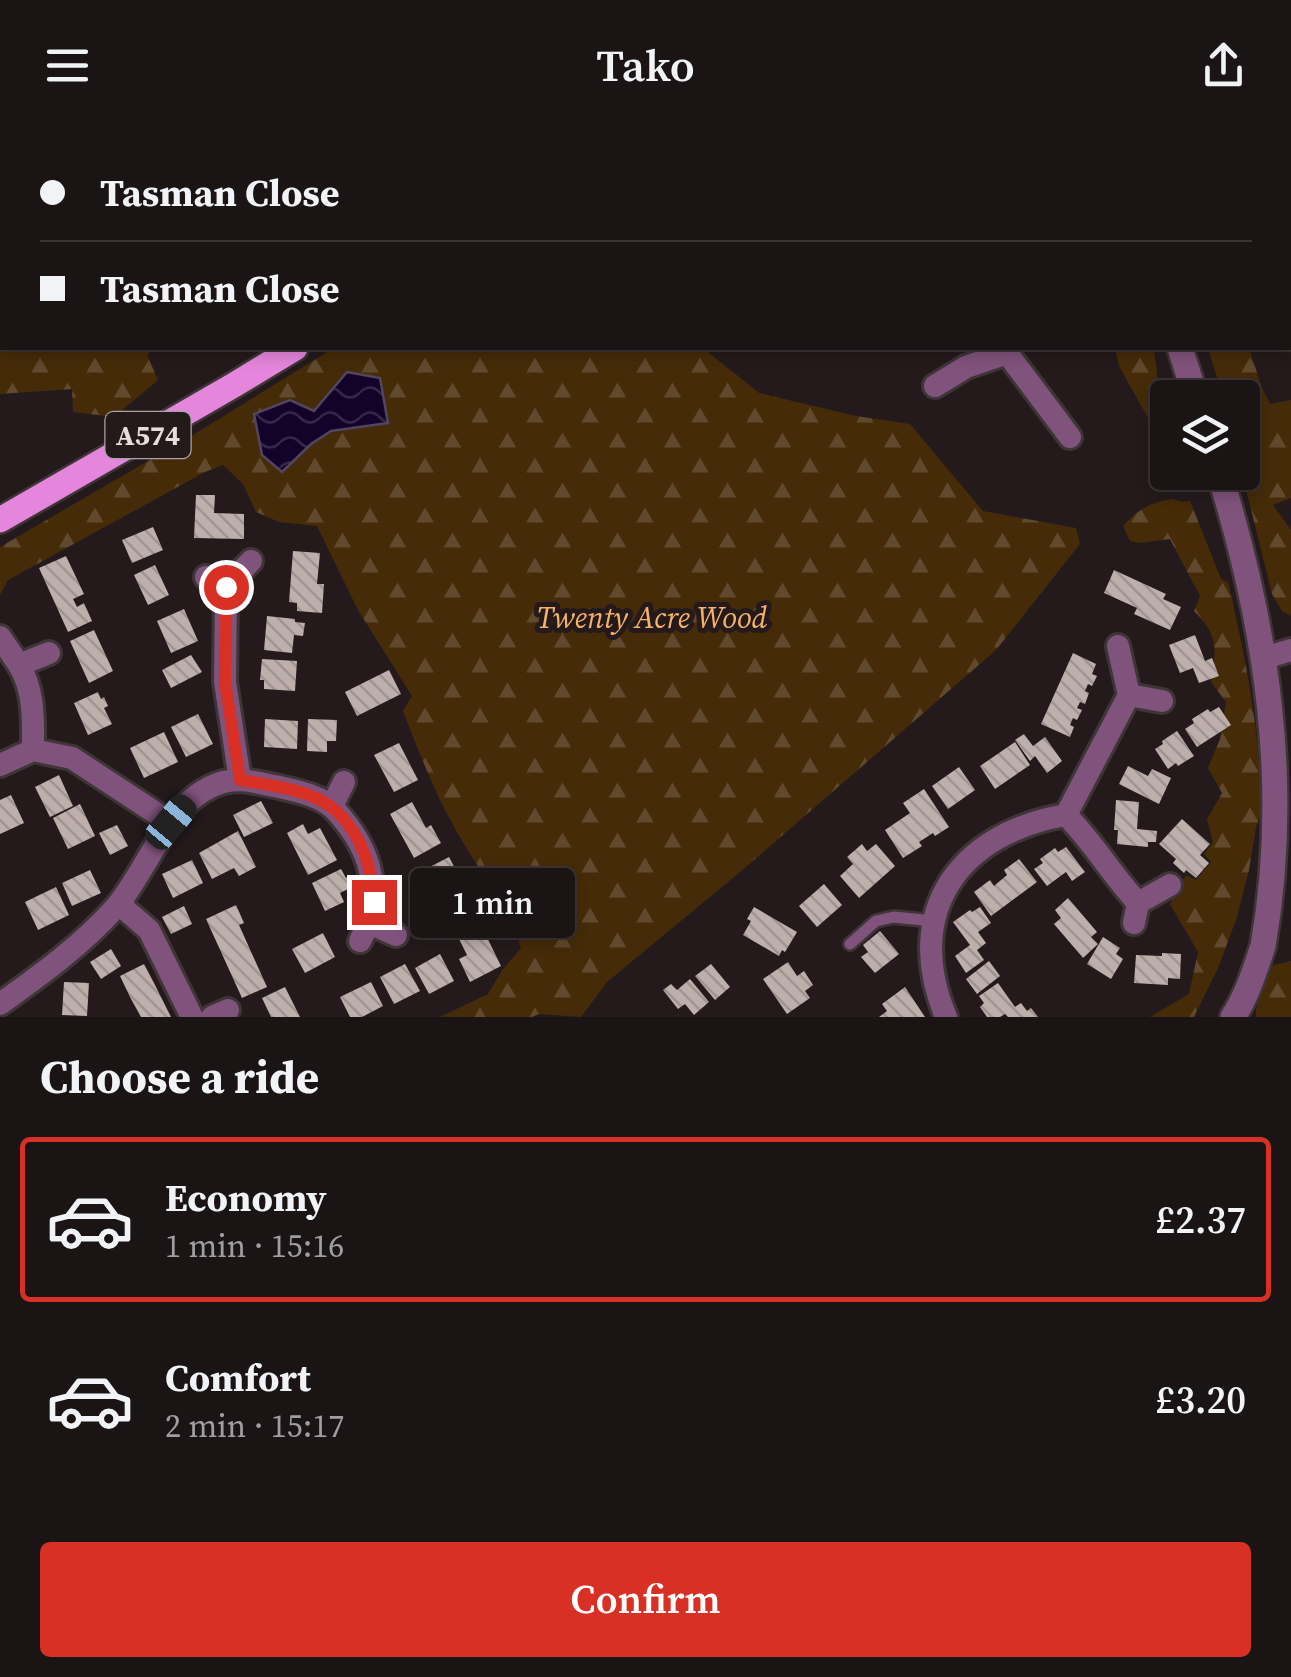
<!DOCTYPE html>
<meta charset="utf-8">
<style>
body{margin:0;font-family:"Source Serif 4",serif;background:#241d1e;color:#f1f3f6;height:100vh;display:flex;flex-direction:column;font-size:38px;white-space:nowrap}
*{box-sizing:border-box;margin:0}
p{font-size:32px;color:#a09ea0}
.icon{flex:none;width:55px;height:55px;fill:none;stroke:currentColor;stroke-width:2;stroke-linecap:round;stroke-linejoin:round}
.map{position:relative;height:887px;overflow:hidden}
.panel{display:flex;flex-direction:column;background:#1b1415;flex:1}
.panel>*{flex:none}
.guide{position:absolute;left:0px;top:0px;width:1292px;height:220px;box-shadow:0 5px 15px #0003,0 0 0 2px #393334;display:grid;align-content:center;height:220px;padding:0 40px;background:#1b1415}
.buttons{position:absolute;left:1150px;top:250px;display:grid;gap:20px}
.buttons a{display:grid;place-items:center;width:110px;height:110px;border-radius:10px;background:#1b1415;box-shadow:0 5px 15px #0003,0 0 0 2px #393334;font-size:50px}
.end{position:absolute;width:45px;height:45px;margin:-22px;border:12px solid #d93025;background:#fff;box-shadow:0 0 0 5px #fff}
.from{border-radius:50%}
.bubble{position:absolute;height:70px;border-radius:10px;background:#1b1415;box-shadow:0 5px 15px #0003,0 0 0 2px #393334;font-size:32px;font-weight:600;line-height:70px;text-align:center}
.car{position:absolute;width:30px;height:60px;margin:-30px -15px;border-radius:12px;box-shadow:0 0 8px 2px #0007;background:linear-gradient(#222 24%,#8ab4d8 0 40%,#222 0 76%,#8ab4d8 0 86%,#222 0)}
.guide b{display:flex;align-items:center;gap:35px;height:95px;font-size:38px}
.guide b+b{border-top:2px solid #393334}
.guide i{width:25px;height:25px;background:#f1f3f6}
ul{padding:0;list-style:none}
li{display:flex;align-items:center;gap:30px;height:165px;margin:0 20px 15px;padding:0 20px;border:5px solid transparent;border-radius:10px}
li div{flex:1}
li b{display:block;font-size:38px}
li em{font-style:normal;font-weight:600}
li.on{border-color:#d93025}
li>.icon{width:90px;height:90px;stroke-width:1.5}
h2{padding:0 40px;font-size:45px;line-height:120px}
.cta{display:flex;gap:20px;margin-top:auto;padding:20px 40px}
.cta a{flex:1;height:115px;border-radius:10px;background:#d93025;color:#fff;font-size:40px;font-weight:600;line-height:115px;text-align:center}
header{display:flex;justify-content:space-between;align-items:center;height:130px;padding:0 40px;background:#1b1415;font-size:45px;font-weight:600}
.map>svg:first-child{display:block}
.forest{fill:url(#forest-firs)}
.water{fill:url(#water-waves);stroke:#524560;stroke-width:2.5}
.building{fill:url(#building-back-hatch)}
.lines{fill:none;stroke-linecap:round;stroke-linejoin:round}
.service-casing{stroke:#3f3537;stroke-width:16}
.minor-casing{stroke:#3f3537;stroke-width:28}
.tertiary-casing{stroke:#3f3537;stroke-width:30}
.primary-casing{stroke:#3f3537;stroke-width:30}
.service{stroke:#80537c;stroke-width:11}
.minor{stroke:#80537c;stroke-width:22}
.tertiary{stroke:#80537c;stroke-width:25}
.primary{stroke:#e586dd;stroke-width:25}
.route{stroke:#d93025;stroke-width:12}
.labels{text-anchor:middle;stroke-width:10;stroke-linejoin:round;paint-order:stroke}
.shield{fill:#241a1c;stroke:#aba3a4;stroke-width:2.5}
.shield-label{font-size:28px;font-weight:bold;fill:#e5dedf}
.park-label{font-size:30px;font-style:italic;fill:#f7b263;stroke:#241a1c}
</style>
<header><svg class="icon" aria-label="menu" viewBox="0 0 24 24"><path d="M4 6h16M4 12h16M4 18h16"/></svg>Tako<svg class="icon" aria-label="share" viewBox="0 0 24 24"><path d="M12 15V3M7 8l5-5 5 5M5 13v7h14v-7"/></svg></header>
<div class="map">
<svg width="1291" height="887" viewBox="0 0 1291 887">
<defs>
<pattern id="forest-firs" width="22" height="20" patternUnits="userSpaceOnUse" patternTransform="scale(2.5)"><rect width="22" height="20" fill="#452b08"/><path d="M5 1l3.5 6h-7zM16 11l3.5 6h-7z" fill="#60492c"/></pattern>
<pattern id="water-waves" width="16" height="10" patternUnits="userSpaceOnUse" patternTransform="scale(2.5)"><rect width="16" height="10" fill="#13032a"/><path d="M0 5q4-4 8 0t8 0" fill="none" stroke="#352748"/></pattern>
<pattern id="building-back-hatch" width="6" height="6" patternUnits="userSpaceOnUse" patternTransform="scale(2.5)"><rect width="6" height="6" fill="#bdafab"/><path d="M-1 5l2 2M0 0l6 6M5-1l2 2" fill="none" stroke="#9f9491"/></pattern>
</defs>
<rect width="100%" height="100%" fill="#241a1c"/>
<g class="forest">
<polygon points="0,105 2,105 2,218 155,218 147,225 158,250 114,287 73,282 72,259 0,264"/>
<path d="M 334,218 L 703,218 L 759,263 L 856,286 L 910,294 L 983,381 L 1076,398 L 1080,414 L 996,520 L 746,737 L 607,852 L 581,887 L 539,884 L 532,887 L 440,887 L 488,864 L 503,839 L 521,818 C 507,776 479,741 457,702 C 435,664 419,622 403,581 L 412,566 L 358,480 L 317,396 L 279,392 L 256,382 L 243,354 L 223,335 L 205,342 L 8,450 L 0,465 L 0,417 L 193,305 Z"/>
<polygon points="1115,218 1154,218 1160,270 1165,292 1152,295 1119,236"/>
<polygon points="1208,218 1249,218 1262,258 1270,274 1291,270 1291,368 1273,375 1291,400 1291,486 1282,481 1272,464 1242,343 1242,268 1223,267"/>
<path d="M 1173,369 L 1182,372 L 1190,371 L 1221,449 L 1228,452 C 1246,529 1261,605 1261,684 L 1256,697 L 1249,740 L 1236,790 L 1218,838 L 1194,887 L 1150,887 L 1189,864 L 1198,822 L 1170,774 L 1186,745 L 1196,750 L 1211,732 L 1204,724 L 1213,712 L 1207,689 L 1222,663 L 1208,638 L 1220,609 L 1226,572 L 1211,552 C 1217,520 1218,504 1194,481 L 1200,466 L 1170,409 L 1140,413 L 1130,411 L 1123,396 C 1138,379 1151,372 1173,369 Z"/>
<polygon points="1291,831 1291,887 1256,887 1256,880 1270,836"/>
</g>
<polygon class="water" points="347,242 380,248 388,293 331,301 311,314 282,342 262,325 254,284 290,270 314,281"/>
<g class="building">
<polygon points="196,365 215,365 214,383 244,384 244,409 194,408"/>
<polygon points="153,397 163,420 132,433 122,410"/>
<polygon points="293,421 320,423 317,454 324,454 322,483 297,481 297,473 289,472"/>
<polygon points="66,426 84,464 73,469 77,477 84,473 92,491 68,502 39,438"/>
<polygon points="155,435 169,465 148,475 134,445"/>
<polygon points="1114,440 1166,464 1163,469 1181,477 1170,500 1134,484 1137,478 1104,463"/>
<polygon points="184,479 198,511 171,523 157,491"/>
<polygon points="267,486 295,489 295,492 305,493 303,506 294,505 292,523 264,520"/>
<polygon points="94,500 113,541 89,553 70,511"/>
<polygon points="1195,505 1205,531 1212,528 1219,546 1199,553 1193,538 1180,543 1169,515"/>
<polygon points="1073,523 1096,534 1092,544 1097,546 1092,556 1088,554 1085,561 1089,563 1085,574 1080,572 1077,578 1082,580 1077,590 1073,588 1070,595 1074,597 1070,607 1041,594"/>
<polygon points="191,525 202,542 171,558 162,540"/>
<polygon points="262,529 297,531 295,561 264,559 264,550 260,550"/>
<polygon points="389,540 401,564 357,586 345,562"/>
<polygon points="98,562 101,569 104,567 108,576 104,578 112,594 88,605 74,573"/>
<polygon points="1219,577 1231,595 1197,617 1185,599 1194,593 1192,589 1208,579 1210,582"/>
<polygon points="198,584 213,614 186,627 171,597"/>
<polygon points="265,589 298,591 297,619 264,617"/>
<polygon points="308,589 337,590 336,611 327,611 327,622 307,621"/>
<polygon points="1177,601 1194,626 1178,636 1176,633 1168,639 1155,619 1163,614 1162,611"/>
<polygon points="164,602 178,632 144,648 130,618"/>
<polygon points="1024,604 1033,616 1045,607 1062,631 1047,643 1035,626 1030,631 1015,610"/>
<polygon points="1015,612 1030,635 995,659 980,636"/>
<polygon points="399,613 418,650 394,662 374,625"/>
<polygon points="1128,636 1148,646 1152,639 1171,648 1159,674 1119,654"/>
<polygon points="959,637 975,660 948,679 932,656"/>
<polygon points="59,645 73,676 50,687 35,657"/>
<polygon points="924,659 949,697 935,706 933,703 919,712 922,716 903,728 885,700 910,683 903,673"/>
<polygon points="11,665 24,693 0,704 0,670"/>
<polygon points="1116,670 1139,672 1137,699 1157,701 1156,712 1148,712 1148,717 1117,714 1118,700 1114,700"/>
<polygon points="261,671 273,693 244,707 233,685"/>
<polygon points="412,672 426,698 431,695 441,713 414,728 390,684"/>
<polygon points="80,674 95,706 68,719 53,688"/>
<polygon points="1182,689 1210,714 1200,725 1209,733 1196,748 1186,740 1184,743 1173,733 1176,729 1159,714"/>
<polygon points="303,694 308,704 320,698 337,730 308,745 287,703"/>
<polygon points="117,695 128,716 110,725 99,703"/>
<polygon points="238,701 256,737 239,746 234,738 212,749 199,723"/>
<polygon points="862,714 867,721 876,714 895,736 859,768 840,746 853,734 847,727"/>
<polygon points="1066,717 1085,742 1072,751 1066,742 1047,756 1034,739 1043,733 1040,729 1055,718 1058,722"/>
<polygon points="449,727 458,744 439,753 436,746 425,752 420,742"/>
<polygon points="1019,729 1037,752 991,786 974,762 990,750 994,756 1007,745 1004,740"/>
<polygon points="192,730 203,753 173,768 162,744"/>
<polygon points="341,739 346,748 349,746 354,756 340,763 344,772 325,781 312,753"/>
<polygon points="90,740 101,763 72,776 62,753"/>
<polygon points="460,745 473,772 443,787 436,771 446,766 440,755"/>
<polygon points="824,754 842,775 817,797 799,776"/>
<polygon points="56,757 69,785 38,800 25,772"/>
<polygon points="1068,768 1097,802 1091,807 1098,814 1083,828 1054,794 1061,788 1055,780"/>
<polygon points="236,775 244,793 239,795 267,857 242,868 206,789"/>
<polygon points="184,776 192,794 171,804 162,787"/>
<polygon points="754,777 797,802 785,822 782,820 779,826 743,805 751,791 747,789"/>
<polygon points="980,777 991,793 978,802 986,813 977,820 984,830 966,843 955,826 970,815 953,792 970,780 972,782"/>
<polygon points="476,785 501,836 470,852 459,829 467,825 453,797"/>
<polygon points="880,801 899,824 875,843 861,827 868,822 863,815"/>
<polygon points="323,803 335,827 305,843 292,819"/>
<polygon points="1103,807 1120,818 1116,824 1123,829 1111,849 1087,834"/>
<polygon points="111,819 121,836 101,849 90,832"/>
<polygon points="1162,823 1181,824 1180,849 1168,848 1168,855 1134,853 1136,825 1162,826"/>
<polygon points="440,824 454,851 429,864 415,838"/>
<polygon points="989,831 1000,846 977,864 966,849"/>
<polygon points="788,832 797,846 804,841 813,855 805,861 810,868 787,884 763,849"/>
<polygon points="144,834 155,855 171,887 141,887 130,867 120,846"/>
<polygon points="405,834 420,861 394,874 380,847"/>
<polygon points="711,834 730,857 715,870 695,846"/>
<polygon points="690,849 709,872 694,885 685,874 678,879 663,860 671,854 677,860"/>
<polygon points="64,852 89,853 87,886 62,885"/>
<polygon points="371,852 383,876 362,887 350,887 340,867"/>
<polygon points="998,853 1015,877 1021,873 1027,881 1031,878 1038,887 1008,887 1005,884 1000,887 987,887 980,877 984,873 979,866"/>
<polygon points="285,857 300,887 271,887 262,868"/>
<polygon points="905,857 925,887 879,887 887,881 882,874"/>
</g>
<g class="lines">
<defs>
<g id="service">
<polyline points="1276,0 1278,2"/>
<polyline points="1286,2 1291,1"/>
<polyline points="850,814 876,791 894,787 933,791"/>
</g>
<g id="minor">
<polyline points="1008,218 1007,223 1070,307"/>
<polyline points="935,256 966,237 1007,223"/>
<polyline points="206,447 226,457 251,431"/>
<polyline points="226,457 225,552 240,650"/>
<polyline points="0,507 19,535 49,523"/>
<polyline points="1271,526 1291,520"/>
<path d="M 19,535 C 35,562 33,590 33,620"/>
<polyline points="1129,565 1162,571"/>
<polyline points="0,635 33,620 72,628 171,693"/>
<polyline points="332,676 344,652"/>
<path d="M 1066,685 C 1093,712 1112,745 1138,773"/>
<polyline points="119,774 149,800 192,887"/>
<polyline points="1134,793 1138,773 1170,755"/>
<polyline points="360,811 369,793 396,805"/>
<path d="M 0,874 C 42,844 82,815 116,777 C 151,736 175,652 238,650 C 250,650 263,654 275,656 C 296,661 322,665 337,682 C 367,716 379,748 369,793"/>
<polyline points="212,887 228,880"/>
<path d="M 946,887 C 902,782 959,703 1066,685 L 1129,565 L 1118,516"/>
</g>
<g id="tertiary">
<polyline points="1098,0 1099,2"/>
<polyline points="1180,218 1196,268"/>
<path d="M 1219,342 C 1267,497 1291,656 1263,816 C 1255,840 1247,866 1233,887"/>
</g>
<g id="primary">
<polyline points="642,2 646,0"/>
<polyline points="0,390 234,255 295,218"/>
</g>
</defs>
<use href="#service" class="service-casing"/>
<use href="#minor" class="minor-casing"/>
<use href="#tertiary" class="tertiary-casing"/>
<use href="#primary" class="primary-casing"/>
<use href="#service" class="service"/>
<use href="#minor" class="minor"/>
<use href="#tertiary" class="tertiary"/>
<use href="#primary" class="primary"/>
</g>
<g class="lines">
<path class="route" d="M 226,457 L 225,552 L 240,650 C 263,654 288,657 309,665 C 353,681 372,729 374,772"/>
</g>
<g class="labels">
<rect class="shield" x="105.5" y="282" width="85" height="46" rx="8"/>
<g class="shield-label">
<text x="148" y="315">A574</text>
</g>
<g class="park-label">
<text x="652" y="498">Twenty Acre Wood</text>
</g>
</g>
</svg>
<div class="buttons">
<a><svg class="icon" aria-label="layers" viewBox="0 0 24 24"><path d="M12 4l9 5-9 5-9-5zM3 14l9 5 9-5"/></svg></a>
</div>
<i class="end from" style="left:226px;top:457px"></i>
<i class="end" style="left:374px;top:772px"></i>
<div class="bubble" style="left:410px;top:738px;width:165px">1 min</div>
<i class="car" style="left:171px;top:692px;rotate:40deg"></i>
<div class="guide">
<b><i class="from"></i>Tasman Close</b>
<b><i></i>Tasman Close</b>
</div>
</div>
<section class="panel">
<h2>Choose a ride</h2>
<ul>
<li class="on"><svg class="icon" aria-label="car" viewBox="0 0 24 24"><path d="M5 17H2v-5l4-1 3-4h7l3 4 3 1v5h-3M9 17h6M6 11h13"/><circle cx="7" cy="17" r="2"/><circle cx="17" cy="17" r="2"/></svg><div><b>Economy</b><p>1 min · 15:16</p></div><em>£2.37</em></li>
<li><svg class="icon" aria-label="car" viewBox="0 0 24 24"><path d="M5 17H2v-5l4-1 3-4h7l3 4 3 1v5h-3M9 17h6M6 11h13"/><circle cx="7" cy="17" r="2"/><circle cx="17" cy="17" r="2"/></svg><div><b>Comfort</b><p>2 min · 15:17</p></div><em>£3.20</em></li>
</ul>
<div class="cta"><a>Confirm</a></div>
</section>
